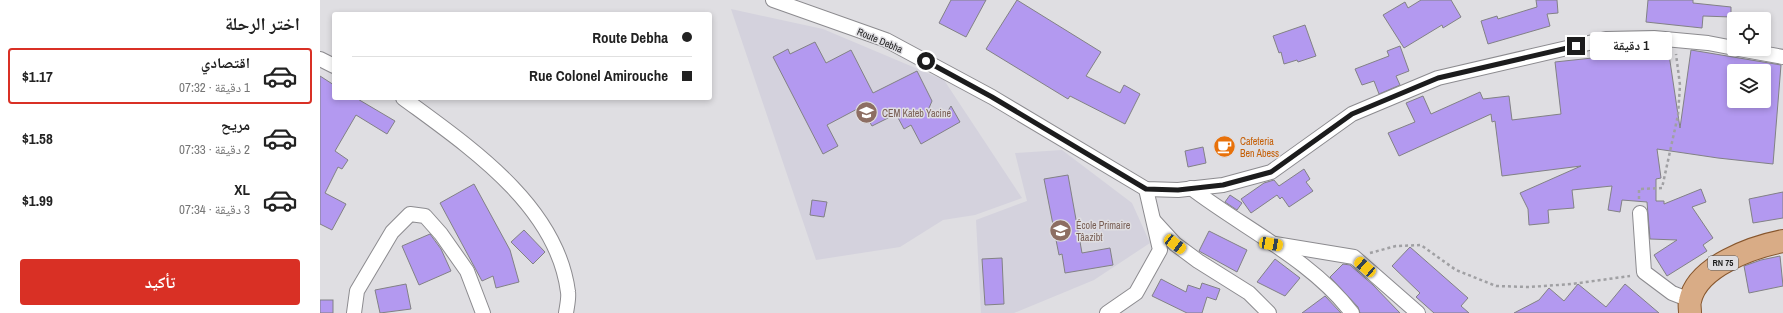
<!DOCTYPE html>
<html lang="ar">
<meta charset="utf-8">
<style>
body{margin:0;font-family:"Archivo Narrow","Noto Naskh Arabic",sans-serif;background:#f6f6f6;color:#222;direction:rtl;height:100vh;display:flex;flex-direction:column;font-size:15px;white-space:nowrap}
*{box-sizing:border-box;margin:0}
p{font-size:13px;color:#767676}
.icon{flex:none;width:22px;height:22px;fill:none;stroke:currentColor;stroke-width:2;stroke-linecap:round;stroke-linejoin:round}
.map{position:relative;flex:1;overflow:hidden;direction:ltr}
.side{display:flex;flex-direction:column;background:#fff;width:320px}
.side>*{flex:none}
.hud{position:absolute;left:12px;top:12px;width:380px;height:88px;border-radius:4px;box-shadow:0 2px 6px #0003;direction:rtl;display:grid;align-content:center;height:88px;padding:0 20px;background:#fff}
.tools{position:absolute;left:1407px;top:12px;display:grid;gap:8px}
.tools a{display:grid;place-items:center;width:44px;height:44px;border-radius:4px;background:#fff;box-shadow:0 2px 6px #0003;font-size:20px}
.end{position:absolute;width:18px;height:18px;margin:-9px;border:5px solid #1c1c1d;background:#fff;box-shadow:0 0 0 2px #fff}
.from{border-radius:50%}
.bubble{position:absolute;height:28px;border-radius:4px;background:#fff;box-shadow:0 2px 6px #0003;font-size:13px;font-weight:700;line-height:28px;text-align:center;direction:rtl}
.car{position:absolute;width:12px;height:24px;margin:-12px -6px;border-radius:5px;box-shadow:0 0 3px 1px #0007;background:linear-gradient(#f5c518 24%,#345 0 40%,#f5c518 0 76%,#345 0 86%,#f5c518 0)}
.hud b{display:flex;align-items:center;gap:14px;height:38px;font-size:15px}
.hud b+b{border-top:1px solid #e0e0e0}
.hud i{width:10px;height:10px;background:#222}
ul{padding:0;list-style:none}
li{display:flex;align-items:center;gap:12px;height:56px;margin:0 8px 6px;padding:0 12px;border:2px solid transparent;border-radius:4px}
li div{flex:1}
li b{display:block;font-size:15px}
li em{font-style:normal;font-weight:700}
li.on{border-color:#d93025}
li>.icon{width:36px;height:36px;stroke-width:1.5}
h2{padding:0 20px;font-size:18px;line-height:48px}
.button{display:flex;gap:8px;margin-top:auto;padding:8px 20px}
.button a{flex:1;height:46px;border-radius:4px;background:#d93025;color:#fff;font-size:16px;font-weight:700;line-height:46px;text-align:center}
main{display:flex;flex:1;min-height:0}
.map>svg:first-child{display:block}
.built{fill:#d4d2dd}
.building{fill:#b399f0;stroke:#828185;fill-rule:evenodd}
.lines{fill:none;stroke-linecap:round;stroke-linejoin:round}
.street-casing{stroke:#8c8b8f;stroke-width:16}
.primary-casing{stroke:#87562d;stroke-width:24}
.path{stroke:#a0a0a3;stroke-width:2.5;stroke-dasharray:3 3;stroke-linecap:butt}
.street{stroke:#fff;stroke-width:14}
.primary{stroke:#d9ac86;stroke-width:22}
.route{stroke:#1c1c1d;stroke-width:5}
.labels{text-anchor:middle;stroke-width:3;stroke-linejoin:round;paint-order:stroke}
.shield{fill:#dfdee2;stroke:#565658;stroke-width:1}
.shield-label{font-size:9px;font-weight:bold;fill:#1c1c1d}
.street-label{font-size:10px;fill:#1c1c1d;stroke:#dfdee2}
.education-label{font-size:10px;fill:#785e54;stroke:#dfdee2;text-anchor:start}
.food-label{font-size:10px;fill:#c56008;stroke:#dfdee2;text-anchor:start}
</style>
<main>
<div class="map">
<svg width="1463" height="313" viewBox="0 0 1463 313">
<rect width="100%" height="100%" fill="#dfdee2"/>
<g class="built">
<polygon points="411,9 503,29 624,80 702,198 655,215 623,220 580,247 496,260"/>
<polygon points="742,150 812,203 830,243 774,280 694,313 661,313 656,220 707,201 695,153"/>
</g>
<g class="building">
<polygon points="631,0 666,0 646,37 619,23"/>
<polygon points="697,0 781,52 766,76 800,93 804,85 820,94 805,124 750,96 748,99 666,49"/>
<polygon points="1101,0 1131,0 1141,17 1123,28 1122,25 1084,48 1063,15 1085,2 1088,8"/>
<polygon points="1216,0 1237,0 1238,13 1227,14 1230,26 1168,44 1161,21 1177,16 1178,19 1217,7"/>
<polygon points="1328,0 1373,0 1373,3 1411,7 1411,17 1383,16 1382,28 1326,22"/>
<polygon points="985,25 996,56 978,62 977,60 964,64 961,52 959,53 953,36"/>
<polygon points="495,42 506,63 531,50 553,93 597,71 612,101 609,108 624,117 631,106 640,122 601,144 591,125 584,129 576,114 552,126 541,107 507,125 518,146 503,154 453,57 468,49 470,54"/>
<polygon points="1080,46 1089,71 1076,76 1080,85 1059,94 1054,81 1042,85 1035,69 1069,56 1067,51"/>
<path d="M 1338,47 L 1348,48 L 1360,128 L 1371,50 L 1461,65 L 1453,164 L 1398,158 L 1337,149 L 1341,178 L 1336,179 L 1336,201 L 1344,201 L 1344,204 L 1381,189 L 1386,202 L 1372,207 L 1393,238 L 1383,245 L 1387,251 L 1347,276 L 1334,255 L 1357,240 L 1330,239 L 1327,202 L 1302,200 L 1300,212 L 1288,210 L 1292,186 L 1252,190 L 1254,208 L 1228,210 L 1229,223 L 1209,225 L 1208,209 L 1200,193 L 1261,166 L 1182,176 L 1175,121 L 1172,122 L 1171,114 L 1079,156 L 1068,133 L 1095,122 L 1086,103 L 1103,96 L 1111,114 L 1160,92 L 1163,99 L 1189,96 L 1192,120 L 1241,114 L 1235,62 L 1300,55 L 1300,53 ZM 1414,71 L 1444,71 L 1444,101 L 1414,101 Z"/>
<polygon points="0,76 14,85 14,98 36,98 75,121 67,134 36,115 15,151 28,160 22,169 18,167 5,193 26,204 12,230 0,224"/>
<polygon points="883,147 886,163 868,167 865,151"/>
<polygon points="984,169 990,179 986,182 993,191 969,207 962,197 960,199 957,195 931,213 921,199 944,183 954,180 959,186"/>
<polygon points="748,175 762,253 790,248 793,265 745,273 742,254 739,255 724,179"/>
<polygon points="154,184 190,250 199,282 176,288 173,276 162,281 120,203"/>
<polygon points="1463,192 1463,218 1433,223 1429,199"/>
<polygon points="910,195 922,203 917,210 905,202"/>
<polygon points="492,200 507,202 504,217 490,215"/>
<polygon points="204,230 225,252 213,264 191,242"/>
<polygon points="889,231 927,250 917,272 879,251"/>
<polygon points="110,234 121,249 131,271 99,285 82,246"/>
<polygon points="1090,247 1148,298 1141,306 1149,313 1114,313 1096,297 1100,293 1072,266"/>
<polygon points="1460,256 1463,286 1429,293 1424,266 1441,260"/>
<polygon points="682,258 684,304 665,305 662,259"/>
<polygon points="955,259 980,278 965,296 937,282"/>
<polygon points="1023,264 1030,265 1053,285 1080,313 1040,313 1038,307 1010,277"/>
<polygon points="841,279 866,292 868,285 880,289 882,283 900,289 896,300 887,297 882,313 867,313 832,296"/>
<polygon points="86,284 91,309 60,313 55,290"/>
<polygon points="1258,284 1286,307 1305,284 1339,313 1194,313 1219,300 1229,288 1244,301"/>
<polygon points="1005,296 1021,313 982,313"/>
<rect x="0" y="300" width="13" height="13"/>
</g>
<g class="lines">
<defs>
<g id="street">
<polyline points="453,0 566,40 672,97 826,189 858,190 903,185 951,172 1032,114 1118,78 1286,39 1334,38 1388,43 1414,48"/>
<polyline points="1419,49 1463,57"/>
<polyline points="0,59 14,66"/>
<path d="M 83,98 C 148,146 237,205 248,292 C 249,298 247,306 246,313"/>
<path d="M 871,188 C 923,228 992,260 1032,313"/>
<polyline points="1320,213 1324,272 1352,293 1370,300"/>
<polyline points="834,221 855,244 878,261 929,293 949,313"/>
<polyline points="955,244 1034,257 1098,313"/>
<polyline points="34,313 37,291 72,232 90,214 105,216 121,234 147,271 163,313"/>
<polyline points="787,313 816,293 840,250 826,189"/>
</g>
<path id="primary" d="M 1370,313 C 1370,309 1369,304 1370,301 C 1377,266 1433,247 1463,241"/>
</defs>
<use href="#street" class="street-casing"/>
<use href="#primary" class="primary-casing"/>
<g class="path">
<polyline points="1319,199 1319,189 1342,188 1358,115 1360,85 1356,54"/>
<polyline points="1050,253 1076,246 1101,245 1136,270 1176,286 1209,287 1252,284 1310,276"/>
</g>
<use href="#street" class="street"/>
<use href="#primary" class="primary"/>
</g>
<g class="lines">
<polyline class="route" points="606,61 672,97 826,189 858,190 903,185 951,172 1032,114 1118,78 1256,46"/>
</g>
<defs>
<symbol id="school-disc" viewBox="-11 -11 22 22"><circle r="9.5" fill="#8d6e63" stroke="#dfdee2"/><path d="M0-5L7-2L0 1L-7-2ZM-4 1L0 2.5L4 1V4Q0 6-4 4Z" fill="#fff"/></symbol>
<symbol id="cafe-disc" viewBox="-11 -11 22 22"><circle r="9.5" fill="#e8710a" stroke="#dfdee2"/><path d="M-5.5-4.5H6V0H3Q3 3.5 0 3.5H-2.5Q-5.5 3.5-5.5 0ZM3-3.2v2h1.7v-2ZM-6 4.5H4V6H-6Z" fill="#fff"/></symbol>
</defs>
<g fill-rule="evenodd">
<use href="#school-disc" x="534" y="100" width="25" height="25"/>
<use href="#cafe-disc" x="892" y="134" width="25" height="25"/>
<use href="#school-disc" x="728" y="218" width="25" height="25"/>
</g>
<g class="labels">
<rect class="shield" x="1388" y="256" width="30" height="14" rx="3"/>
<g class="shield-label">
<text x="1403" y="266">RN 75</text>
</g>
<g class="street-label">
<text transform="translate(560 40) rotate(23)" y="4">Route Debha</text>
</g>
<g class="education-label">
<text x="562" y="117">CEM Kateb Yacine</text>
<text x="756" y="229">École Primaire<tspan x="756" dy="12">Tâazibt</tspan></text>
</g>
<g class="food-label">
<text x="920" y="145">Cafeteria<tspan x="920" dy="12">Ben Abess</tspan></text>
</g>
</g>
</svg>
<div class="tools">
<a><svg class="icon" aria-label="locate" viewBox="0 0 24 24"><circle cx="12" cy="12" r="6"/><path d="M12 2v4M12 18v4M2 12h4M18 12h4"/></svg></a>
<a><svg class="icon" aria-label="layers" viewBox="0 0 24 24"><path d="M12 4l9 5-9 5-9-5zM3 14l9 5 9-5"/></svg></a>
</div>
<i class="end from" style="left:606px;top:61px"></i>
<i class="end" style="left:1256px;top:46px"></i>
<div class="bubble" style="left:1270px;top:32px;width:82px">1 دقيقة</div>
<i class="car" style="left:855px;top:244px;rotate:127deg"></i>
<i class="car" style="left:951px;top:244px;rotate:100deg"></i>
<i class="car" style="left:1045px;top:267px;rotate:311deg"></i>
<div class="hud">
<b><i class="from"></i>Route Debha</b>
<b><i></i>Rue Colonel Amirouche</b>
</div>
</div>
<section class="side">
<h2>اختر الرحلة</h2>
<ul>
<li class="on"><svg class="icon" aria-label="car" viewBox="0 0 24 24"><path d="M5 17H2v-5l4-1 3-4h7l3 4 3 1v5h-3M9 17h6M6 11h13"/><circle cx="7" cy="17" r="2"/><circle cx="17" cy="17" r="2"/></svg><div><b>اقتصادي</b><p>1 دقيقة · 07:32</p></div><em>$1.17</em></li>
<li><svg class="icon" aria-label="car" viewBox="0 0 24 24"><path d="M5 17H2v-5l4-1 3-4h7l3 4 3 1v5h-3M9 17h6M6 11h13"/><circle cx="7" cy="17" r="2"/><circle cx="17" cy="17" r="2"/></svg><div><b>مريح</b><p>2 دقيقة · 07:33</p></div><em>$1.58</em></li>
<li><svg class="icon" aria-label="car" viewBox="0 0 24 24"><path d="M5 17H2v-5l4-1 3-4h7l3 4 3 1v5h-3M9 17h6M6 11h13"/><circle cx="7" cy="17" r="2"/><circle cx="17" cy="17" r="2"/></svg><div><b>XL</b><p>3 دقيقة · 07:34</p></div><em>$1.99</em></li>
</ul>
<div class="button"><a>تأكيد</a></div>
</section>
</main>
